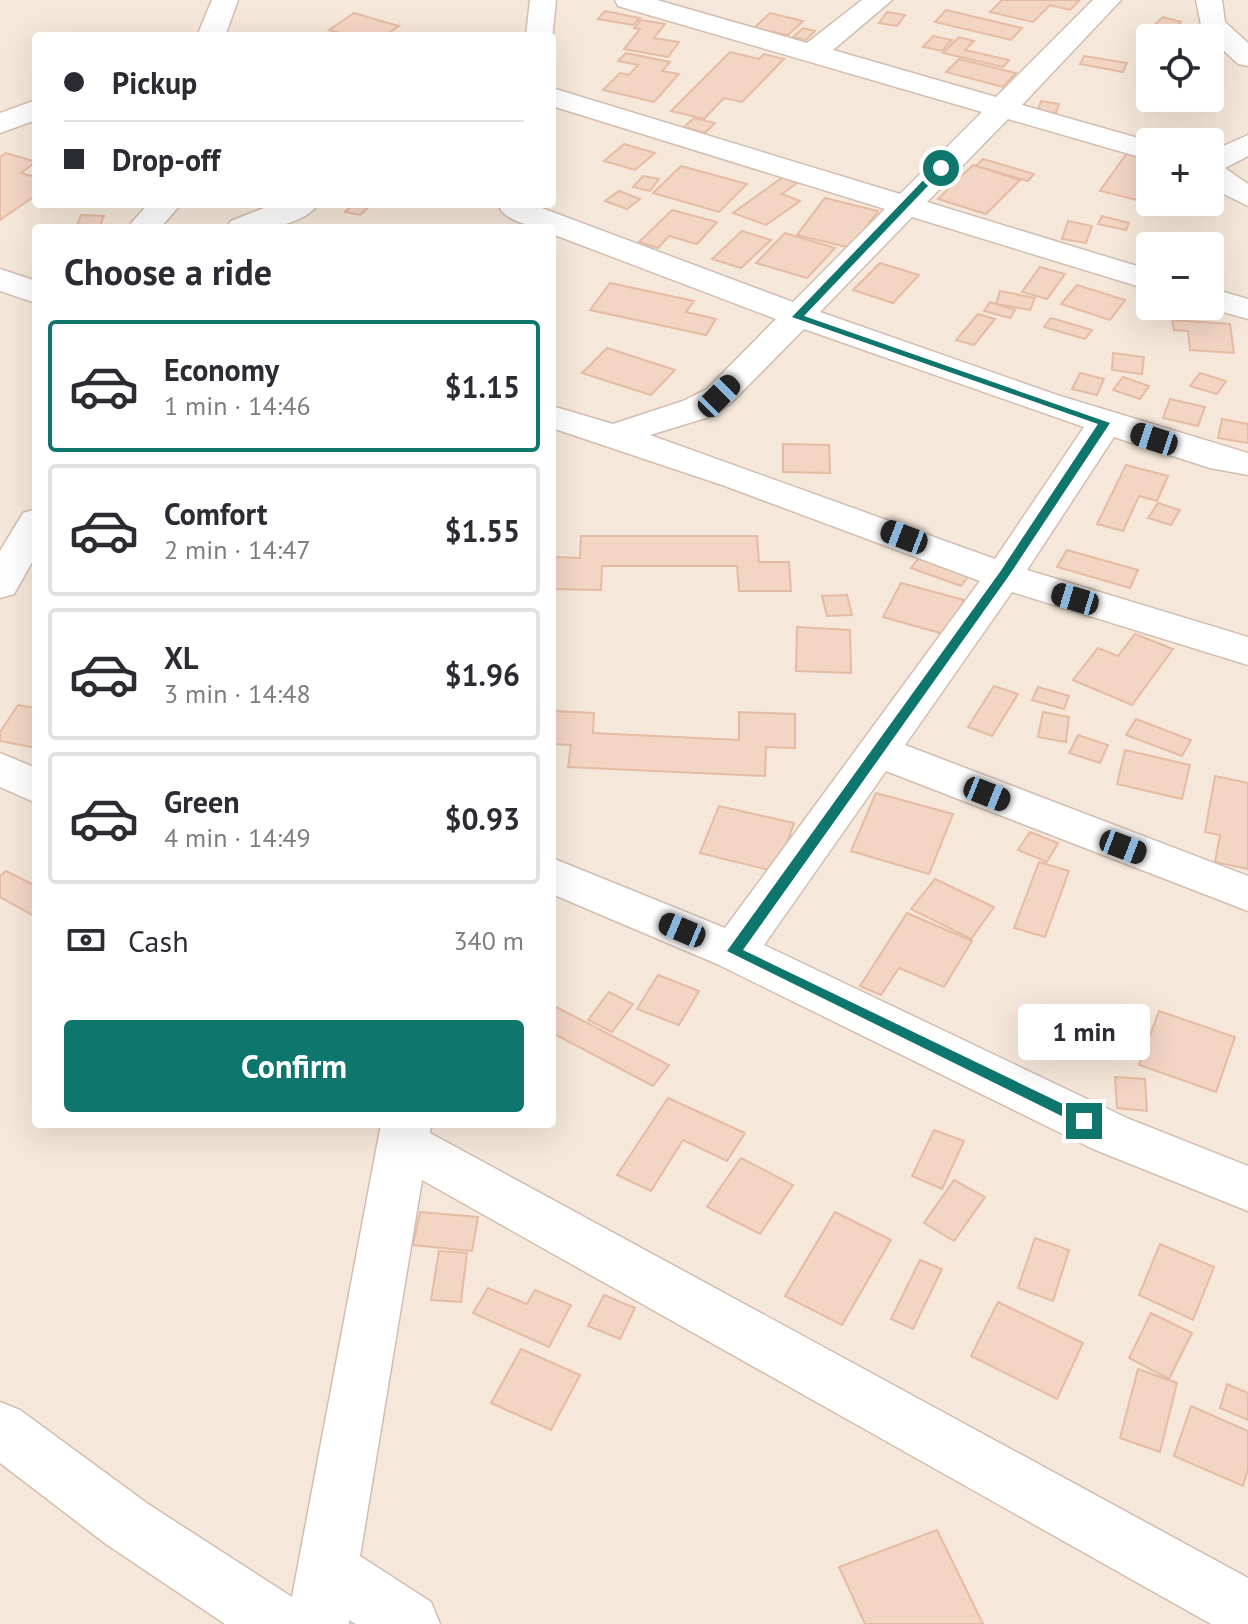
<!DOCTYPE html>
<meta charset="utf-8">
<style>
body{margin:0;font-family:"PT Sans",sans-serif;background:#f7f7f7;color:#2b2b33;height:100vh;display:flex;flex-direction:column;font-size:30px;white-space:nowrap}
*{box-sizing:border-box;margin:0}
p{font-size:26px;color:#7c7c81}
.icon{flex:none;width:44px;height:44px;fill:none;stroke:currentColor;stroke-width:2;stroke-linecap:round;stroke-linejoin:round}
.map{position:relative;flex:1;overflow:hidden}
.drawer{position:absolute;left:32px;top:224px;width:524px;height:904px;display:flex;flex-direction:column;background:#fff;border-radius:8px;box-shadow:0 8px 32px #0002}
.drawer>*{flex:none}
.top-card{position:absolute;left:32px;top:32px;width:524px;height:176px;border-radius:8px;box-shadow:0 8px 32px #0002;display:grid;align-content:center;height:176px;padding:0 32px;background:#fff}
.tools{position:absolute;left:1136px;top:24px;display:grid;gap:16px}
.tools a{display:grid;place-items:center;width:88px;height:88px;border-radius:8px;background:#fff;box-shadow:0 8px 32px #0002;font-size:40px}
.end{position:absolute;width:36px;height:36px;margin:-18px;border:10px solid #0f766e;background:#fff;box-shadow:0 0 0 4px #fff}
.from{border-radius:50%}
.bubble{position:absolute;height:56px;border-radius:8px;background:#fff;box-shadow:0 8px 32px #0002;font-size:26px;font-weight:700;line-height:56px;text-align:center}
.car{position:absolute;width:24px;height:48px;margin:-24px -12px;border-radius:10px;box-shadow:0 0 6px 2px #0007;background:linear-gradient(#222 24%,#8ab4d8 0 40%,#222 0 76%,#8ab4d8 0 86%,#222 0)}
.top-card b{display:flex;align-items:center;gap:28px;height:76px;font-size:30px}
.top-card b+b{border-top:2px solid #e1e1e2}
.top-card i{width:20px;height:20px;background:#2b2b33}
ul{padding:0;list-style:none}
li{display:flex;align-items:center;gap:24px;height:132px;margin:0 16px 12px;padding:0 16px;border:4px solid #e1e1e2;border-radius:8px}
li div{flex:1}
li b{display:block;font-size:30px}
li em{font-style:normal;font-weight:700}
li.current{border-color:#0f766e}
li>.icon{width:72px;height:72px;stroke-width:1.5}
h2{padding:0 32px;font-size:36px;line-height:96px}
.pay{display:flex;align-items:center;gap:20px;height:88px;padding:0 32px;font-size:30px}
.pay p{margin-inline-start:auto}
.action{display:flex;gap:16px;margin-top:auto;padding:16px 32px}
.action a{flex:1;height:92px;border-radius:8px;background:#0f766e;color:#fff;font-size:32px;font-weight:700;line-height:92px;text-align:center}
.map>svg:first-child{display:block}
.residential{fill:#f5e8da;fill-rule:evenodd}
.building{fill:#f3d5c3;stroke:#e6bba3;stroke-width:2}
.lines{fill:none;stroke-linecap:round;stroke-linejoin:round}
.street-casing{stroke:#d1beb0;stroke-width:3}
.street{fill:#fff;fill-rule:evenodd}
.route{fill:#0f766e}
</style>
<div class="map">
<svg width="1248" height="1624" viewBox="0 0 1248 1624">
<rect width="100%" height="100%" fill="#fdf6ec"/>
<path class="residential" d="M 0,0 L 1248,0 L 1248,1624 L 0,1624 ZM 36,36 L 552,36 L 552,204 L 36,204 ZM 1150,38 L 1210,38 L 1210,98 L 1150,98 ZM 1150,142 L 1210,142 L 1210,202 L 1150,202 ZM 36,228 L 552,228 L 552,1124 L 36,1124 ZM 1150,246 L 1210,246 L 1210,306 L 1150,306 Z"/>
<g class="building">
<polygon points="1002,0 1075,0 1079,1 1070,10 1050,5 1033,22 990,12"/>
<polygon points="946,10 1022,28 1011,40 935,22"/>
<polygon points="605,11 640,18 633,25 598,19"/>
<polygon points="887,12 905,15 897,26 879,23"/>
<polygon points="354,13 399,26 384,36 351,36 329,30"/>
<polygon points="770,13 803,21 788,35 754,28"/>
<polygon points="1163,17 1181,22 1170,33 1151,28"/>
<polygon points="641,20 665,24 654,38 679,42 668,57 624,49 640,29 634,28"/>
<polygon points="803,28 815,31 806,40 793,37"/>
<polygon points="933,36 952,40 942,51 923,47"/>
<polygon points="959,37 974,41 965,50 1009,60 1003,67 943,53"/>
<polygon points="730,52 759,59 764,54 784,59 742,102 724,98 704,119 671,111"/>
<polygon points="626,53 670,62 662,71 679,74 654,102 603,90 620,73 629,75 638,65 618,61"/>
<polygon points="1084,56 1127,63 1123,72 1080,64"/>
<polygon points="959,59 1016,73 1003,87 946,72"/>
<polygon points="1041,101 1059,104 1056,113 1038,110"/>
<polygon points="694,118 715,123 705,133 684,127"/>
<polygon points="624,144 655,153 635,170 604,161"/>
<polygon points="6,153 36,162 21,173 36,177 36,195 0,220 0,157"/>
<polygon points="1127,153 1150,159 1150,202 1206,202 1198,215 1100,191"/>
<polygon points="983,159 1034,174 1028,181 976,166"/>
<polygon points="973,165 1020,180 986,214 938,199"/>
<polygon points="681,166 747,184 719,212 653,193"/>
<polygon points="643,176 659,179 650,191 633,187"/>
<polygon points="783,177 797,183 782,194 800,201 766,225 733,213"/>
<polygon points="619,191 640,199 627,209 605,201"/>
<polygon points="825,198 878,211 851,248 797,235"/>
<polygon points="353,204 372,204 360,215 345,212"/>
<polygon points="672,210 717,222 697,244 669,236 658,248 639,242"/>
<polygon points="81,215 104,216 99,228 76,228"/>
<polygon points="1102,216 1129,223 1126,230 1098,224"/>
<polygon points="1068,221 1092,226 1086,243 1062,239"/>
<polygon points="742,231 771,240 741,268 712,259"/>
<polygon points="785,233 835,248 807,278 756,263"/>
<polygon points="880,263 919,275 893,303 853,290"/>
<polygon points="1040,267 1065,274 1047,299 1022,292"/>
<polygon points="610,283 694,301 686,312 716,319 706,335 590,310"/>
<polygon points="1077,285 1125,300 1110,320 1061,304"/>
<polygon points="1000,291 1035,298 1030,310 996,304"/>
<polygon points="990,302 1015,310 1010,318 984,311"/>
<polygon points="978,314 995,319 974,345 956,340"/>
<polygon points="1051,318 1092,330 1085,339 1044,327"/>
<polygon points="1172,320 1230,324 1234,353 1190,350 1188,331 1174,330"/>
<polygon points="607,348 675,370 651,395 582,373"/>
<polygon points="1113,353 1144,357 1142,374 1112,370"/>
<polygon points="1080,373 1104,379 1097,395 1072,389"/>
<polygon points="1200,373 1226,381 1217,394 1190,386"/>
<polygon points="1123,377 1149,386 1140,399 1113,390"/>
<polygon points="1170,399 1205,407 1198,426 1163,418"/>
<polygon points="1222,419 1248,424 1248,443 1218,438"/>
<polygon points="783,444 829,445 830,473 783,472"/>
<polygon points="1126,465 1168,476 1157,501 1139,496 1123,531 1097,524"/>
<polygon points="1158,503 1180,510 1171,525 1148,518"/>
<polygon points="581,536 757,536 759,562 789,562 791,591 739,591 737,566 602,566 601,590 552,589 554,557 580,558"/>
<polygon points="1067,550 1138,570 1130,588 1057,567"/>
<polygon points="923,553 973,570 961,586 911,568"/>
<polygon points="901,583 964,600 947,635 883,617"/>
<polygon points="847,595 852,615 827,616 822,596"/>
<polygon points="797,627 850,630 851,673 796,671"/>
<polygon points="1135,634 1173,649 1132,705 1073,680 1098,648 1118,656"/>
<polygon points="994,686 1018,694 992,736 968,727"/>
<polygon points="1038,687 1069,696 1064,709 1032,700"/>
<polygon points="18,705 36,708 36,748 0,741 0,732"/>
<polygon points="552,711 594,713 593,733 739,740 739,712 795,714 795,748 766,747 765,776 568,767 571,745 552,744"/>
<polygon points="1043,712 1069,717 1066,742 1038,737"/>
<polygon points="1136,719 1191,740 1182,756 1126,735"/>
<polygon points="1078,735 1108,745 1100,763 1069,753"/>
<polygon points="1125,750 1190,765 1182,799 1117,784"/>
<polygon points="1215,776 1248,783 1248,869 1215,862 1220,835 1205,832"/>
<polygon points="876,793 953,814 929,874 851,851"/>
<polygon points="719,806 794,823 777,872 700,853"/>
<polygon points="1030,832 1058,843 1047,862 1018,850"/>
<polygon points="1039,862 1069,871 1045,937 1014,928"/>
<polygon points="6,871 36,886 36,917 0,897 0,876"/>
<polygon points="935,879 994,907 971,939 911,909"/>
<polygon points="907,913 972,941 944,987 899,968 881,995 860,986"/>
<polygon points="658,975 699,991 679,1025 637,1009"/>
<polygon points="609,992 633,1004 612,1032 588,1020"/>
<polygon points="552,1005 669,1065 653,1086 552,1033"/>
<polygon points="1159,1011 1235,1037 1216,1092 1139,1065"/>
<polygon points="1115,1077 1145,1079 1147,1111 1117,1108"/>
<polygon points="668,1098 745,1133 727,1161 683,1140 651,1191 617,1175"/>
<polygon points="934,1130 964,1141 942,1189 912,1176"/>
<polygon points="741,1158 793,1185 760,1234 707,1207"/>
<polygon points="954,1180 985,1197 954,1241 924,1223"/>
<polygon points="420,1212 478,1217 472,1251 413,1245"/>
<polygon points="835,1212 891,1240 842,1325 785,1296"/>
<polygon points="1035,1238 1069,1250 1053,1301 1018,1288"/>
<polygon points="1160,1244 1214,1267 1193,1320 1139,1295"/>
<polygon points="439,1251 467,1253 461,1302 431,1300"/>
<polygon points="920,1260 942,1269 913,1329 891,1319"/>
<polygon points="488,1288 527,1304 535,1290 571,1305 549,1347 473,1313"/>
<polygon points="604,1295 635,1308 620,1339 588,1326"/>
<polygon points="998,1302 1083,1343 1057,1399 971,1356"/>
<polygon points="1151,1313 1192,1333 1169,1379 1129,1358"/>
<polygon points="521,1349 580,1375 551,1430 491,1403"/>
<polygon points="1138,1369 1177,1383 1160,1452 1120,1438"/>
<polygon points="1227,1384 1248,1393 1248,1420 1220,1408"/>
<polygon points="1191,1406 1248,1431 1248,1469 1243,1486 1174,1456"/>
<polygon points="937,1530 983,1624 865,1624 839,1567"/>
</g>
<g class="lines">
<defs>
<g id="street">
<polygon points="212,0 238,0 225,36 197,36"/>
<polygon points="530,0 556,0 552,39 526,36"/>
<path d="M 615,0 L 657,0 L 807,43 L 862,0 L 892,0 L 833,50 L 996,97 L 1093,0 L 1121,0 L 1022,105 L 1152,142 L 1150,160 L 1008,119 L 927,202 L 1150,270 L 1150,290 L 912,217 L 820,312 L 1057,395 L 1248,453 L 1248,475 L 1210,468 L 1114,437 L 1027,570 L 1248,637 L 1248,665 L 1012,592 L 905,745 L 1248,876 L 1248,911 L 886,771 L 764,945 L 1129,1119 L 1248,1166 L 1248,1211 L 1093,1149 L 717,964 L 552,894 L 552,858 L 725,928 L 980,581 L 725,486 L 552,428 L 552,406 L 613,424 L 683,401 L 707,389 L 776,319 L 552,234 L 552,228 C 535,228 510,223 500,209 L 504,204 L 531,204 L 793,302 L 885,209 L 552,106 L 552,88 L 900,194 L 982,112 L 618,6 ZM 804,329 L 1084,427 L 995,559 L 650,435 L 709,417 L 731,403 Z"/>
<polygon points="1196,0 1222,0 1225,22 1248,43 1248,66 1238,64 1202,30"/>
<polygon points="36,100 36,120 0,133 0,113"/>
<polygon points="1248,135 1248,156 1225,168 1248,184 1248,206 1210,187 1210,152"/>
<polygon points="148,204 181,204 160,228 127,228"/>
<path d="M 274,204 L 318,204 C 300,230 254,228 226,228 L 231,221 Z"/>
<polygon points="0,269 36,281 36,303 0,291"/>
<polygon points="1210,288 1248,299 1248,319 1202,306 1210,306"/>
<polygon points="36,509 36,555 14,594 0,598 0,551 23,513"/>
<polygon points="0,753 36,768 36,803 0,787"/>
<polygon points="381,1124 431,1124 430,1133 1248,1578 1248,1624 1211,1624 422,1180 360,1556 431,1602 440,1624 356,1624 349,1620 349,1624 225,1624 106,1544 0,1463 0,1402 20,1410 148,1504 292,1597"/>
</g>
</defs>
<use href="#street" class="street-casing"/>
<use href="#street" class="street"/>
</g>
<polygon class="route" points="937,166 945,168 804,316 1110,423 1008,577 743,950 1090,1117 1090,1126 1084,1127 727,951 1000,572 1098,424 792,317"/>
</svg>
<div class="tools">
<a><svg class="icon" aria-label="locate" viewBox="0 0 24 24"><circle cx="12" cy="12" r="6"/><path d="M12 2v4M12 18v4M2 12h4M18 12h4"/></svg></a>
<a>+</a>
<a>−</a>
</div>
<i class="end from" style="left:941px;top:168px"></i>
<i class="end" style="left:1084px;top:1121px"></i>
<div class="bubble" style="left:1018px;top:1004px;width:132px">1 min</div>
<i class="car" style="left:719px;top:396px;rotate:45deg"></i>
<i class="car" style="left:1154px;top:439px;rotate:288deg"></i>
<i class="car" style="left:904px;top:537px;rotate:291deg"></i>
<i class="car" style="left:1075px;top:599px;rotate:287deg"></i>
<i class="car" style="left:987px;top:794px;rotate:112deg"></i>
<i class="car" style="left:1123px;top:847px;rotate:111deg"></i>
<i class="car" style="left:682px;top:930px;rotate:293deg"></i>
<div class="top-card">
<b><i class="from"></i>Pickup</b>
<b><i></i>Drop-off</b>
</div>
<section class="drawer">
<h2>Choose a ride</h2>
<ul>
<li class="current"><svg class="icon" aria-label="car" viewBox="0 0 24 24"><path d="M5 17H2v-5l4-1 3-4h7l3 4 3 1v5h-3M9 17h6M6 11h13"/><circle cx="7" cy="17" r="2"/><circle cx="17" cy="17" r="2"/></svg><div><b>Economy</b><p>1 min · 14:46</p></div><em>$1.15</em></li>
<li><svg class="icon" aria-label="car" viewBox="0 0 24 24"><path d="M5 17H2v-5l4-1 3-4h7l3 4 3 1v5h-3M9 17h6M6 11h13"/><circle cx="7" cy="17" r="2"/><circle cx="17" cy="17" r="2"/></svg><div><b>Comfort</b><p>2 min · 14:47</p></div><em>$1.55</em></li>
<li><svg class="icon" aria-label="car" viewBox="0 0 24 24"><path d="M5 17H2v-5l4-1 3-4h7l3 4 3 1v5h-3M9 17h6M6 11h13"/><circle cx="7" cy="17" r="2"/><circle cx="17" cy="17" r="2"/></svg><div><b>XL</b><p>3 min · 14:48</p></div><em>$1.96</em></li>
<li><svg class="icon" aria-label="car" viewBox="0 0 24 24"><path d="M5 17H2v-5l4-1 3-4h7l3 4 3 1v5h-3M9 17h6M6 11h13"/><circle cx="7" cy="17" r="2"/><circle cx="17" cy="17" r="2"/></svg><div><b>Green</b><p>4 min · 14:49</p></div><em>$0.93</em></li>
</ul>
<div class="pay"><svg class="icon" aria-label="cash" viewBox="0 0 24 24"><path d="M3 7h18v10H3z"/><circle cx="12" cy="12" r="2"/></svg>Cash<p>340 m</p></div>
<div class="action"><a>Confirm</a></div>
</section>
</div>
